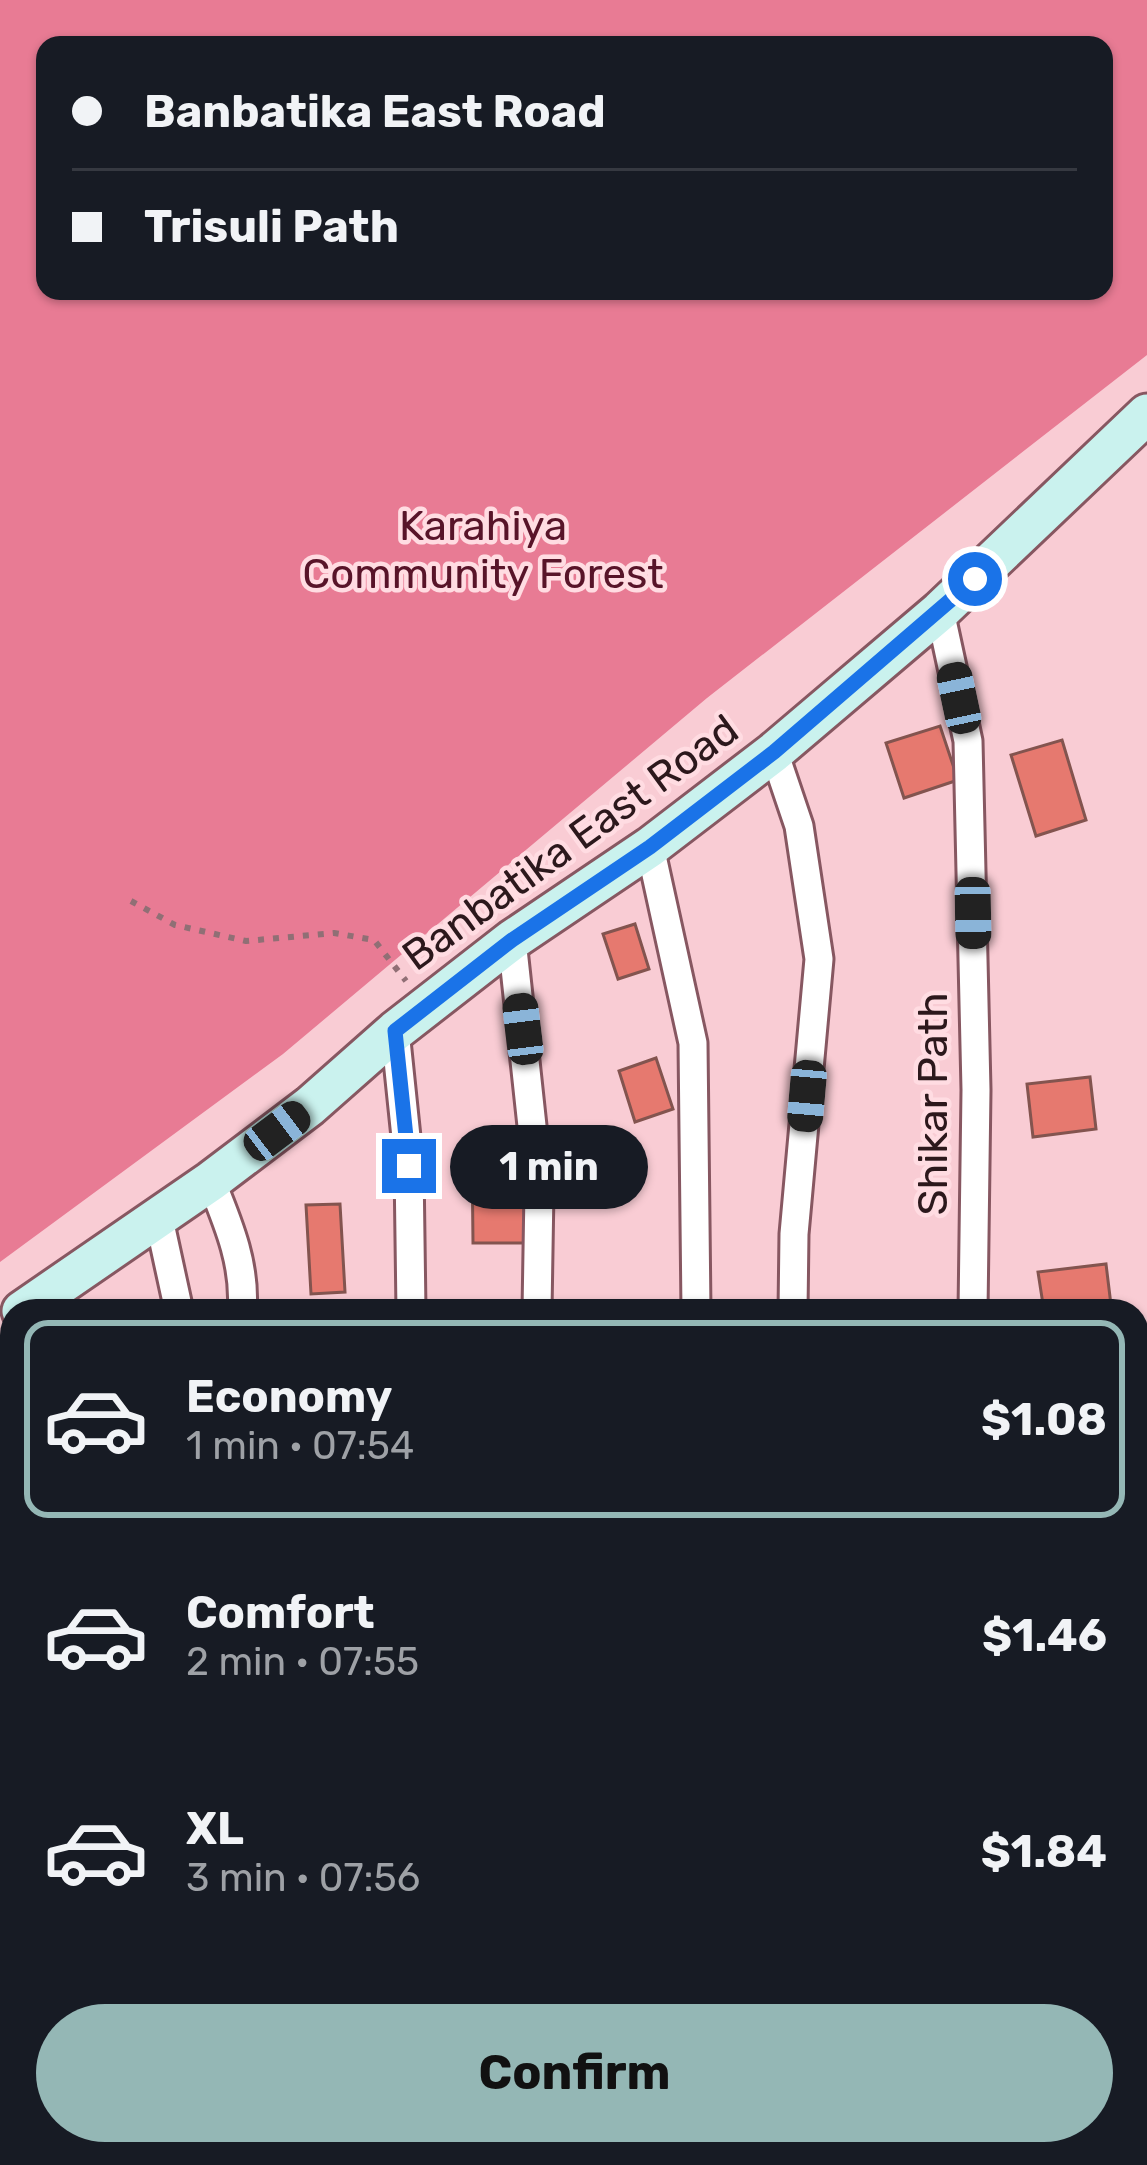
<!DOCTYPE html>
<meta charset="utf-8">
<style>
body{margin:0;font-family:Rubik,sans-serif;background:#242831;color:#f1f3f6;height:100vh;display:flex;flex-direction:column;font-size:45px;white-space:nowrap}
*{box-sizing:border-box;margin:0}
p{font-size:39px;color:#9ea1a6}
.icon{flex:none;width:66px;height:66px;fill:none;stroke:currentColor;stroke-width:2;stroke-linecap:round;stroke-linejoin:round}
.map{position:relative;flex:1;overflow:hidden}
.details{position:absolute;left:0px;top:1299px;width:1149px;height:867px;display:flex;flex-direction:column;background:#171b24;border-radius:36px 36px 0 0;box-shadow:0 3px 9px #0004}
.details>*{flex:none}
.banner{position:absolute;left:36px;top:36px;width:1077px;height:264px;border-radius:24px;box-shadow:0 3px 9px #0004;display:grid;align-content:center;height:264px;padding:0 36px;background:#171b24}
.end{position:absolute;width:54px;height:54px;margin:-27px;border:15px solid #1a73e8;background:#fff;box-shadow:0 0 0 6px #fff}
.from{border-radius:50%}
.bubble{position:absolute;height:84px;border-radius:42px;background:#171b24;box-shadow:0 3px 9px #0004;font-size:39px;font-weight:700;line-height:84px;text-align:center}
.car{position:absolute;width:36px;height:72px;margin:-36px -18px;border-radius:15px;box-shadow:0 0 9px 3px #0007;background:linear-gradient(#222 24%,#8ab4d8 0 40%,#222 0 76%,#8ab4d8 0 86%,#222 0)}
.banner b{display:flex;align-items:center;gap:42px;height:114px;font-size:45px}
.banner b+b{border-top:3px solid #363941}
.banner i{width:30px;height:30px;background:#f1f3f6}
ul{padding:21px 0 0;list-style:none}
li{display:flex;align-items:center;gap:36px;height:198px;margin:0 24px 18px;padding:0 12px;border:6px solid transparent;border-radius:24px}
li div{flex:1}
li b{display:block;font-size:45px}
li em{font-style:normal;font-weight:700}
li.on{border-color:#94b7b5}
li>.icon{width:108px;height:108px;stroke-width:1.5}
.primary-button{display:flex;gap:24px;margin-top:auto;padding:24px 36px}
.primary-button a{flex:1;height:138px;border-radius:72px;background:#94b7b5;color:#111;font-size:48px;font-weight:700;line-height:138px;text-align:center}
.map>svg:first-child{display:block}
.forest{fill:#e87b94;fill-rule:evenodd}
.building{fill:#e6796f;stroke:#83544f;stroke-width:3}
.lines{fill:none;stroke-linecap:round;stroke-linejoin:round}
.street-casing{stroke:#875761;stroke-width:33}
.secondary-casing{stroke:#875761;stroke-width:45}
.path{stroke:#906f75;stroke-width:6;stroke-dasharray:6 9;stroke-linecap:butt}
.street{stroke:#fff;stroke-width:27}
.secondary{stroke:#caf2ee;stroke-width:39}
.route{stroke:#1a73e8;stroke-width:15}
.labels{text-anchor:middle;stroke-width:9;stroke-linejoin:round;paint-order:stroke}
.park-label{font-size:42px;fill:#581429;stroke:#ffdce2}
.street-label{font-size:42px;fill:#2c181c;stroke:#ffdce2}
</style>
<div class="map">
<svg width="1147" height="2165" viewBox="0 0 1147 2165">
<rect width="100%" height="100%" fill="#f9ccd4"/>
<path class="forest" d="M 0,0 L 1147,0 L 1147,355 L 707,698 L 283,1054 L 0,1262 ZM 45,45 L 1104,45 L 1104,291 L 45,291 Z"/>
<g class="building">
<polygon points="940,726 958,780 904,798 886,743"/>
<polygon points="1062,740 1086,820 1036,836 1011,755"/>
<polygon points="635,924 649,969 618,979 603,934"/>
<polygon points="656,1058 673,1109 635,1122 619,1071"/>
<polygon points="1090,1077 1096,1129 1033,1137 1027,1084"/>
<polygon points="529,1149 530,1243 473,1243 472,1150"/>
<polygon points="340,1204 345,1292 311,1294 306,1205"/>
<polygon points="1106,1264 1111,1305 1044,1311 1038,1272"/>
<rect x="228" y="2154" width="57" height="11"/>
<polygon points="492,2154 528,2154 527,2165 491,2164"/>
</g>
<g class="lines">
<defs>
<g id="street">
<polyline points="940,611 968,741 976,1090 973,1311"/>
<polyline points="774,752 799,826 819,959 794,1234 793,1311"/>
<polyline points="650,847 693,1043 696,1311"/>
<polyline points="512,940 539,1191 537,1311"/>
<polyline points="395,1031 409,1166 411,1311"/>
<path d="M 211,1181 C 228,1223 246,1265 242,1311"/>
<polyline points="159,1219 179,1311"/>
<polyline points="208,2154 209,2165"/>
<polyline points="425,2154 426,2165"/>
<polyline points="556,2154 556,2165"/>
<polyline points="711,2154 712,2165"/>
<polyline points="815,2154 816,2165"/>
<polyline points="1013,2154 1014,2165"/>
<polyline points="42,2165 43,2154"/>
</g>
<polyline id="secondary" points="22,1311 211,1181 310,1106 395,1031 512,940 650,847 774,752 940,611 1147,414"/>
</defs>
<use href="#street" class="street-casing"/>
<use href="#secondary" class="secondary-casing"/>
<polyline class="path" points="131,901 175,925 246,941 334,933 374,940 406,981"/>
<use href="#street" class="street"/>
<use href="#secondary" class="secondary"/>
</g>
<g class="lines">
<polyline class="route" points="409,1166 395,1031 512,940 650,847 774,752 975,579"/>
</g>
<g class="labels">
<g class="park-label">
<text x="483" y="540">Karahiya<tspan x="483" dy="48">Community Forest</tspan></text>
</g>
<g class="street-label">
<text transform="translate(570 842) rotate(-36)" y="15">Banbatika East Road</text>
<text transform="translate(932 1104) rotate(-90)" y="15">Shikar Path</text>
</g>
</g>
</svg>
<i class="end from" style="left:975px;top:579px"></i>
<i class="end" style="left:409px;top:1166px"></i>
<div class="bubble" style="left:450px;top:1125px;width:198px">1 min</div>
<i class="car" style="left:959px;top:698px;rotate:348deg"></i>
<i class="car" style="left:973px;top:913px;rotate:179deg"></i>
<i class="car" style="left:523px;top:1029px;rotate:353deg"></i>
<i class="car" style="left:807px;top:1096px;rotate:185deg"></i>
<i class="car" style="left:277px;top:1131px;rotate:53deg"></i>
<div class="banner">
<b><i class="from"></i>Banbatika East Road</b>
<b><i></i>Trisuli Path</b>
</div>
<section class="details">
<ul>
<li class="on"><svg class="icon" aria-label="car" viewBox="0 0 24 24"><path d="M5 17H2v-5l4-1 3-4h7l3 4 3 1v5h-3M9 17h6M6 11h13"/><circle cx="7" cy="17" r="2"/><circle cx="17" cy="17" r="2"/></svg><div><b>Economy</b><p>1 min · 07:54</p></div><em>$1.08</em></li>
<li><svg class="icon" aria-label="car" viewBox="0 0 24 24"><path d="M5 17H2v-5l4-1 3-4h7l3 4 3 1v5h-3M9 17h6M6 11h13"/><circle cx="7" cy="17" r="2"/><circle cx="17" cy="17" r="2"/></svg><div><b>Comfort</b><p>2 min · 07:55</p></div><em>$1.46</em></li>
<li><svg class="icon" aria-label="car" viewBox="0 0 24 24"><path d="M5 17H2v-5l4-1 3-4h7l3 4 3 1v5h-3M9 17h6M6 11h13"/><circle cx="7" cy="17" r="2"/><circle cx="17" cy="17" r="2"/></svg><div><b>XL</b><p>3 min · 07:56</p></div><em>$1.84</em></li>
</ul>
<div class="primary-button"><a>Confirm</a></div>
</section>
</div>
